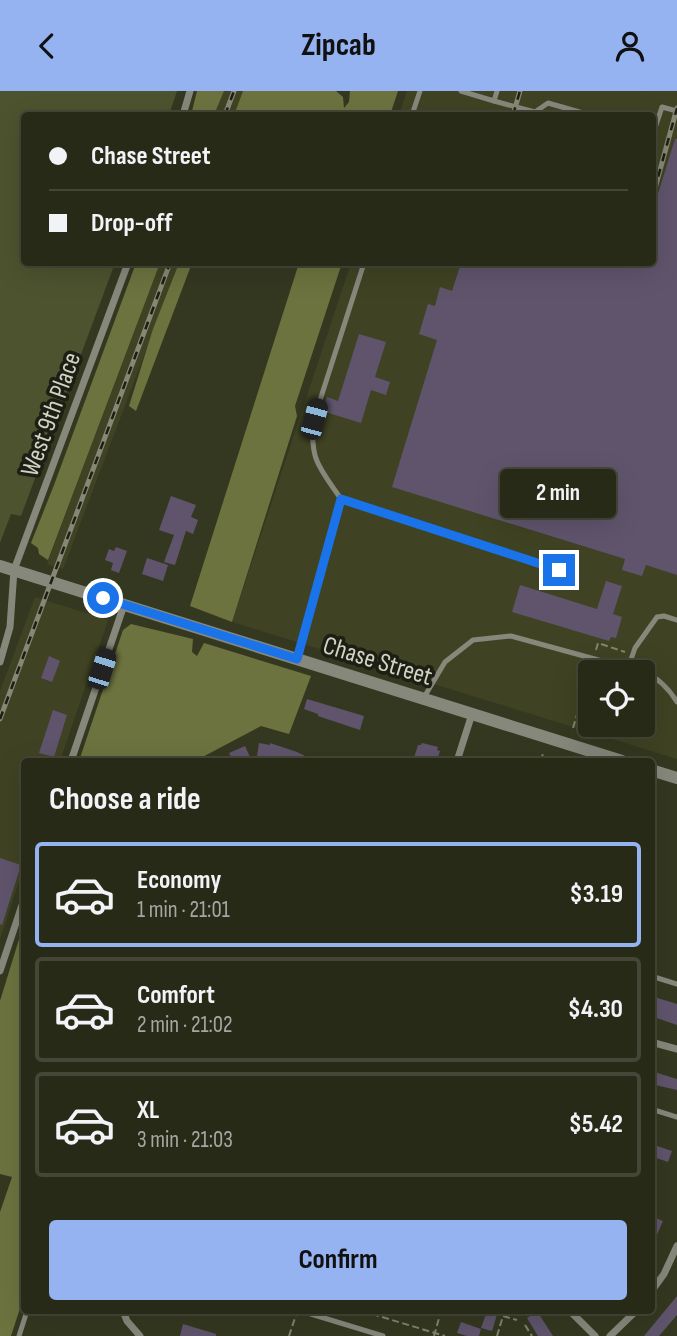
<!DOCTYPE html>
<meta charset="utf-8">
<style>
body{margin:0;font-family:"Sofia Sans Condensed",sans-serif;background:#303221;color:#f1f3f6;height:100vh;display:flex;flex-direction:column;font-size:26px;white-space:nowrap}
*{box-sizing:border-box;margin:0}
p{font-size:23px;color:#a5a7a2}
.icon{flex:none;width:38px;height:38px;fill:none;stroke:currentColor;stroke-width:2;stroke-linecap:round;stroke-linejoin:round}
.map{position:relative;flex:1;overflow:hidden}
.side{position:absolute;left:21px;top:667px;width:634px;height:556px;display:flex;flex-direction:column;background:#282a18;border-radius:7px;box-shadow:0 7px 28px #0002,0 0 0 2px #444637}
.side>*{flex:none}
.guide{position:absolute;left:21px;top:21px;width:635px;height:154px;border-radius:7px;box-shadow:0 7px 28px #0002,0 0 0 2px #444637;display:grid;align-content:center;height:154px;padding:0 28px;background:#282a18}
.buttons{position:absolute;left:578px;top:569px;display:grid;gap:14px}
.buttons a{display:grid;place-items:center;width:77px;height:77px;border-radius:7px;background:#282a18;box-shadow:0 7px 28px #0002,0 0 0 2px #444637;font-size:35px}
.end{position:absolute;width:32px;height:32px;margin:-16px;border:9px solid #1a73e8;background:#fff;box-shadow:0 0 0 4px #fff}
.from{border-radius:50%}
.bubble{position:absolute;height:49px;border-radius:7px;background:#282a18;box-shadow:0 7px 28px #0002,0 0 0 2px #444637;font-size:23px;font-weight:700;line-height:49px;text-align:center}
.car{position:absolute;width:21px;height:42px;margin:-21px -10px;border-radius:9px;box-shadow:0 0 5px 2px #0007;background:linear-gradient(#222 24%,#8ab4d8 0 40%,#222 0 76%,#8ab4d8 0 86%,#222 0)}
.guide b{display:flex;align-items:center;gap:24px;height:66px;font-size:26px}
.guide b+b{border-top:2px solid #444637}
.guide i{width:18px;height:18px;background:#f1f3f6}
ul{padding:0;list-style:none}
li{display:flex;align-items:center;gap:21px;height:105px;margin:0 14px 10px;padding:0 14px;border:4px solid #444637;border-radius:7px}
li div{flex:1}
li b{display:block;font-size:26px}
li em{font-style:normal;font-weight:700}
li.active{border-color:#95b2f1}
li>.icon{width:63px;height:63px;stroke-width:1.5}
h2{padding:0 28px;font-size:32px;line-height:84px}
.button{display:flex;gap:14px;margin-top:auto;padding:14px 28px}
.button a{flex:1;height:80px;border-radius:7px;background:#95b2f1;color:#111;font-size:28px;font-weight:700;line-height:80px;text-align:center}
header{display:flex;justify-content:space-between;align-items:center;height:91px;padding:0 28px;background:#95b2f1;color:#111;font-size:32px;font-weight:700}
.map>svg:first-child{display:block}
.built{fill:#3f4323;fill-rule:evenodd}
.green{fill:#4d522f}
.forest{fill:#6c733f}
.building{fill:#5f546c}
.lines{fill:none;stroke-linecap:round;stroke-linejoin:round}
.path{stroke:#818470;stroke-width:2;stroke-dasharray:7 3.5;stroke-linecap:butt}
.service{stroke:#86887c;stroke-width:5}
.minor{stroke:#86887c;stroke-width:7}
.tertiary{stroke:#86887c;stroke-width:12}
.rail-casing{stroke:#868875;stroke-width:5}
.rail{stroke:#1d1e14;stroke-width:2.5;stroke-dasharray:8;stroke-linecap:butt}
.route{stroke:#1a73e8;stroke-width:9}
.labels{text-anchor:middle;stroke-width:7;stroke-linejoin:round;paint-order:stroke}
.street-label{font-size:26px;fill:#d1d3c4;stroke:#1d1e14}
</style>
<header><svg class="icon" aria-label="back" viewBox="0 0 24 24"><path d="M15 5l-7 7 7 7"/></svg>Zipcab<svg class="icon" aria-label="person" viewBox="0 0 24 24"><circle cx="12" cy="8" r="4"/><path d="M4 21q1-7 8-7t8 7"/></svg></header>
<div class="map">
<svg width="677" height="1245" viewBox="0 0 677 1245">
<rect width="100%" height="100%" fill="#353820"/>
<g class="built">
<polygon points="224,0 243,0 234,24 214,24"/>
<path d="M 407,0 L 677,0 L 677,668 L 232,531 L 351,172 L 653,172 L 653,24 L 399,24 ZM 590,581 L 642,581 L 642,634 L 590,634 Z"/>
<polygon points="160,172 179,172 63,478 47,473"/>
<polygon points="35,506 108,529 60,670 24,670 24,775 0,848 0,600"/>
</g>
<polygon class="green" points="0,0 177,0 169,24 24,24 24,172 115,172 21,425 11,423 0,452"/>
<g class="forest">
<polygon points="197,0 224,0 214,24 191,24"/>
<polygon points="243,0 336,0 343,6 344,17 349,11 350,0 398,0 390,24 234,24"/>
<polygon points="136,172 160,172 48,469 39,463 38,457 31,452 54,394"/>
<polygon points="179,172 192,172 136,320 129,315 153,238"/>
<polygon points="299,172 342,172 295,315 297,325 232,531 190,515"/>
<polygon points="131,533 193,548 192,561 197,565 204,552 311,585 289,643 261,635 195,670 79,670 123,539"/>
<polygon points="24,832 24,1205 11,1245 0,1245 0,1121 12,1086 0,1083 0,910"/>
</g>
<g class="building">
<polygon points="675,48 677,48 677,484 646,474 642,485 622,479 625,468 392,396 437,249 419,243 428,213 435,215 440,196 452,200 461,172 653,172 653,104 657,106"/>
<polygon points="359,243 386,251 375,286 390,291 386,304 371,299 361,332 322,320 327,306 338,310"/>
<polygon points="171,405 196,414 191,426 198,429 193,443 186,440 175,474 164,471 174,444 159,439"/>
<polygon points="116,456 127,460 119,482 111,479 113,472 105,469 109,458 114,460"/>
<polygon points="147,467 168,474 163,490 142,483"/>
<polygon points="606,490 622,495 613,523 622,526 616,547 611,546 609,550 512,521 520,494 597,518"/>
<polygon points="49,565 60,570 52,591 41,587"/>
<polygon points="307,608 364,625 360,639 318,625 318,623 304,618"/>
<polygon points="53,619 67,624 54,666 39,662"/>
<polygon points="259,652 270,654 270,652 297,661 315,670 281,670 257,665"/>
<polygon points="422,652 438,656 437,659 440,660 437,670 413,670 418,654 421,654"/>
<polygon points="245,655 250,666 241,670 233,670 229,662"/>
<polygon points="0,767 21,774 2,834 0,833"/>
<polygon points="651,905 677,913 677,934 651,925"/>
<polygon points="651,980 677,988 677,999 651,993"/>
<polygon points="651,1053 672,1060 668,1071 651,1065"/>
<polygon points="651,1125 663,1130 651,1157"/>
<polygon points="677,1205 677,1224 659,1245 644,1245"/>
<polygon points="487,1220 498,1220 492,1240 481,1237"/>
<polygon points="537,1220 553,1245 538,1245 527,1227"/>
<polygon points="461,1231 481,1238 479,1245 467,1245 457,1242"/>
<polygon points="183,1233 216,1243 216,1245 180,1245"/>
</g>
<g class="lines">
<g class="path">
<polyline points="596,559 598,552 625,561"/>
<polyline points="587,591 590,582"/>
<polygon points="586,592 588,596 585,597 583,594"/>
<polyline points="573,637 585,597"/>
<polyline points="541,670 543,662"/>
<polyline points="362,1220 445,1245"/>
<polyline points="525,1234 532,1245"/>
<polyline points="289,1245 296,1224"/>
<polyline points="434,1245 441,1220"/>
<polyline points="497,1245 503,1225 517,1229"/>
</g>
<g class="service">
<polyline points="461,0 494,10 497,0"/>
<polyline points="494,10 535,21 548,12 590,24"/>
<polyline points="412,24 420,0"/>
<polyline points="653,43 662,16 677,20"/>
<polyline points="341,408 559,479"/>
<path d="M 297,568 L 341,408 C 319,376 309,368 314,328 L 364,172"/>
<polyline points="628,577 635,557 657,526 664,525 677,529"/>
<path d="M 642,581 C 657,585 670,599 677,611"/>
<polyline points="423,608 445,571 473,549 511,545 642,581"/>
<polyline points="651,885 677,893"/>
<polyline points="651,1018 677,1026"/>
<polyline points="301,1220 383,1245"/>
<polyline points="19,1245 27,1220"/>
</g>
<g class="minor">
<polyline points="183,24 190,0"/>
<polyline points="0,571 10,536 14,479 128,172"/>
<polyline points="71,670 124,514"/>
<polyline points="457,670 472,623"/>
<polyline points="0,880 24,808"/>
<polyline points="651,951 677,958"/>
<polyline points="651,1201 664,1183 677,1155"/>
<polyline points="123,1220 127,1230 140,1245"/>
<polyline points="570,1220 595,1245"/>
<polyline points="610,1245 636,1220"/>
</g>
<g class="tertiary">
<polyline points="0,475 622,670"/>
<polyline points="651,679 677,687"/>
</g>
<defs>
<g id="rail">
<polyline points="225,24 234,0"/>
<polyline points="513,24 520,0"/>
<polyline points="654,101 677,17"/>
<polyline points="0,628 170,172"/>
</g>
</defs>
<use href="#rail" class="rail-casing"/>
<use href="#rail" class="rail"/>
</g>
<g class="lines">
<polyline class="route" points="103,507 297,568 341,408 559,479"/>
</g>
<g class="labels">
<g class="street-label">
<text transform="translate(50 323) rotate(-70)" y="9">West 9th Place</text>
<text transform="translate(378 569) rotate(17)" y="9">Chase Street</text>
</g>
</g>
</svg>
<div class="buttons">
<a><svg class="icon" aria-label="locate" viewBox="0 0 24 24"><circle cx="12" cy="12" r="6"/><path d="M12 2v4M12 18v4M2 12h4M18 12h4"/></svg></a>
</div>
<i class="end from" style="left:103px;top:507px"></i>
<i class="end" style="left:559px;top:479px"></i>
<div class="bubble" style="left:500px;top:378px;width:116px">2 min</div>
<i class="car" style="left:314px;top:328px;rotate:15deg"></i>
<i class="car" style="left:102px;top:578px;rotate:18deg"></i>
<div class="guide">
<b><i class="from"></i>Chase Street</b>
<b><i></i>Drop-off</b>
</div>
<section class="side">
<h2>Choose a ride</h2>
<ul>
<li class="active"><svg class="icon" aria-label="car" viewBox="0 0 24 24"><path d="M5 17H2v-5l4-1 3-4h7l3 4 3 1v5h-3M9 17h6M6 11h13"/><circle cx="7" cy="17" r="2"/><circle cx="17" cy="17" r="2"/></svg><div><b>Economy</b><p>1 min · 21:01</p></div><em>$3.19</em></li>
<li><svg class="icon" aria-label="car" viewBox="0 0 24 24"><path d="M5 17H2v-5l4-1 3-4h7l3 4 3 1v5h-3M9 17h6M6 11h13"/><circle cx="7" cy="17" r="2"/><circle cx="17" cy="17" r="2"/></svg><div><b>Comfort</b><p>2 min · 21:02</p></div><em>$4.30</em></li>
<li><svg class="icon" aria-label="car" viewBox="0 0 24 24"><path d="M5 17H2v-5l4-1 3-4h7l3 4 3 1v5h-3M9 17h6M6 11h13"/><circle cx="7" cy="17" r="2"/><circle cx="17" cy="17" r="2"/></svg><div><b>XL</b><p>3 min · 21:03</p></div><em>$5.42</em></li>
</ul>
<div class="button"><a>Confirm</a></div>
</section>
</div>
